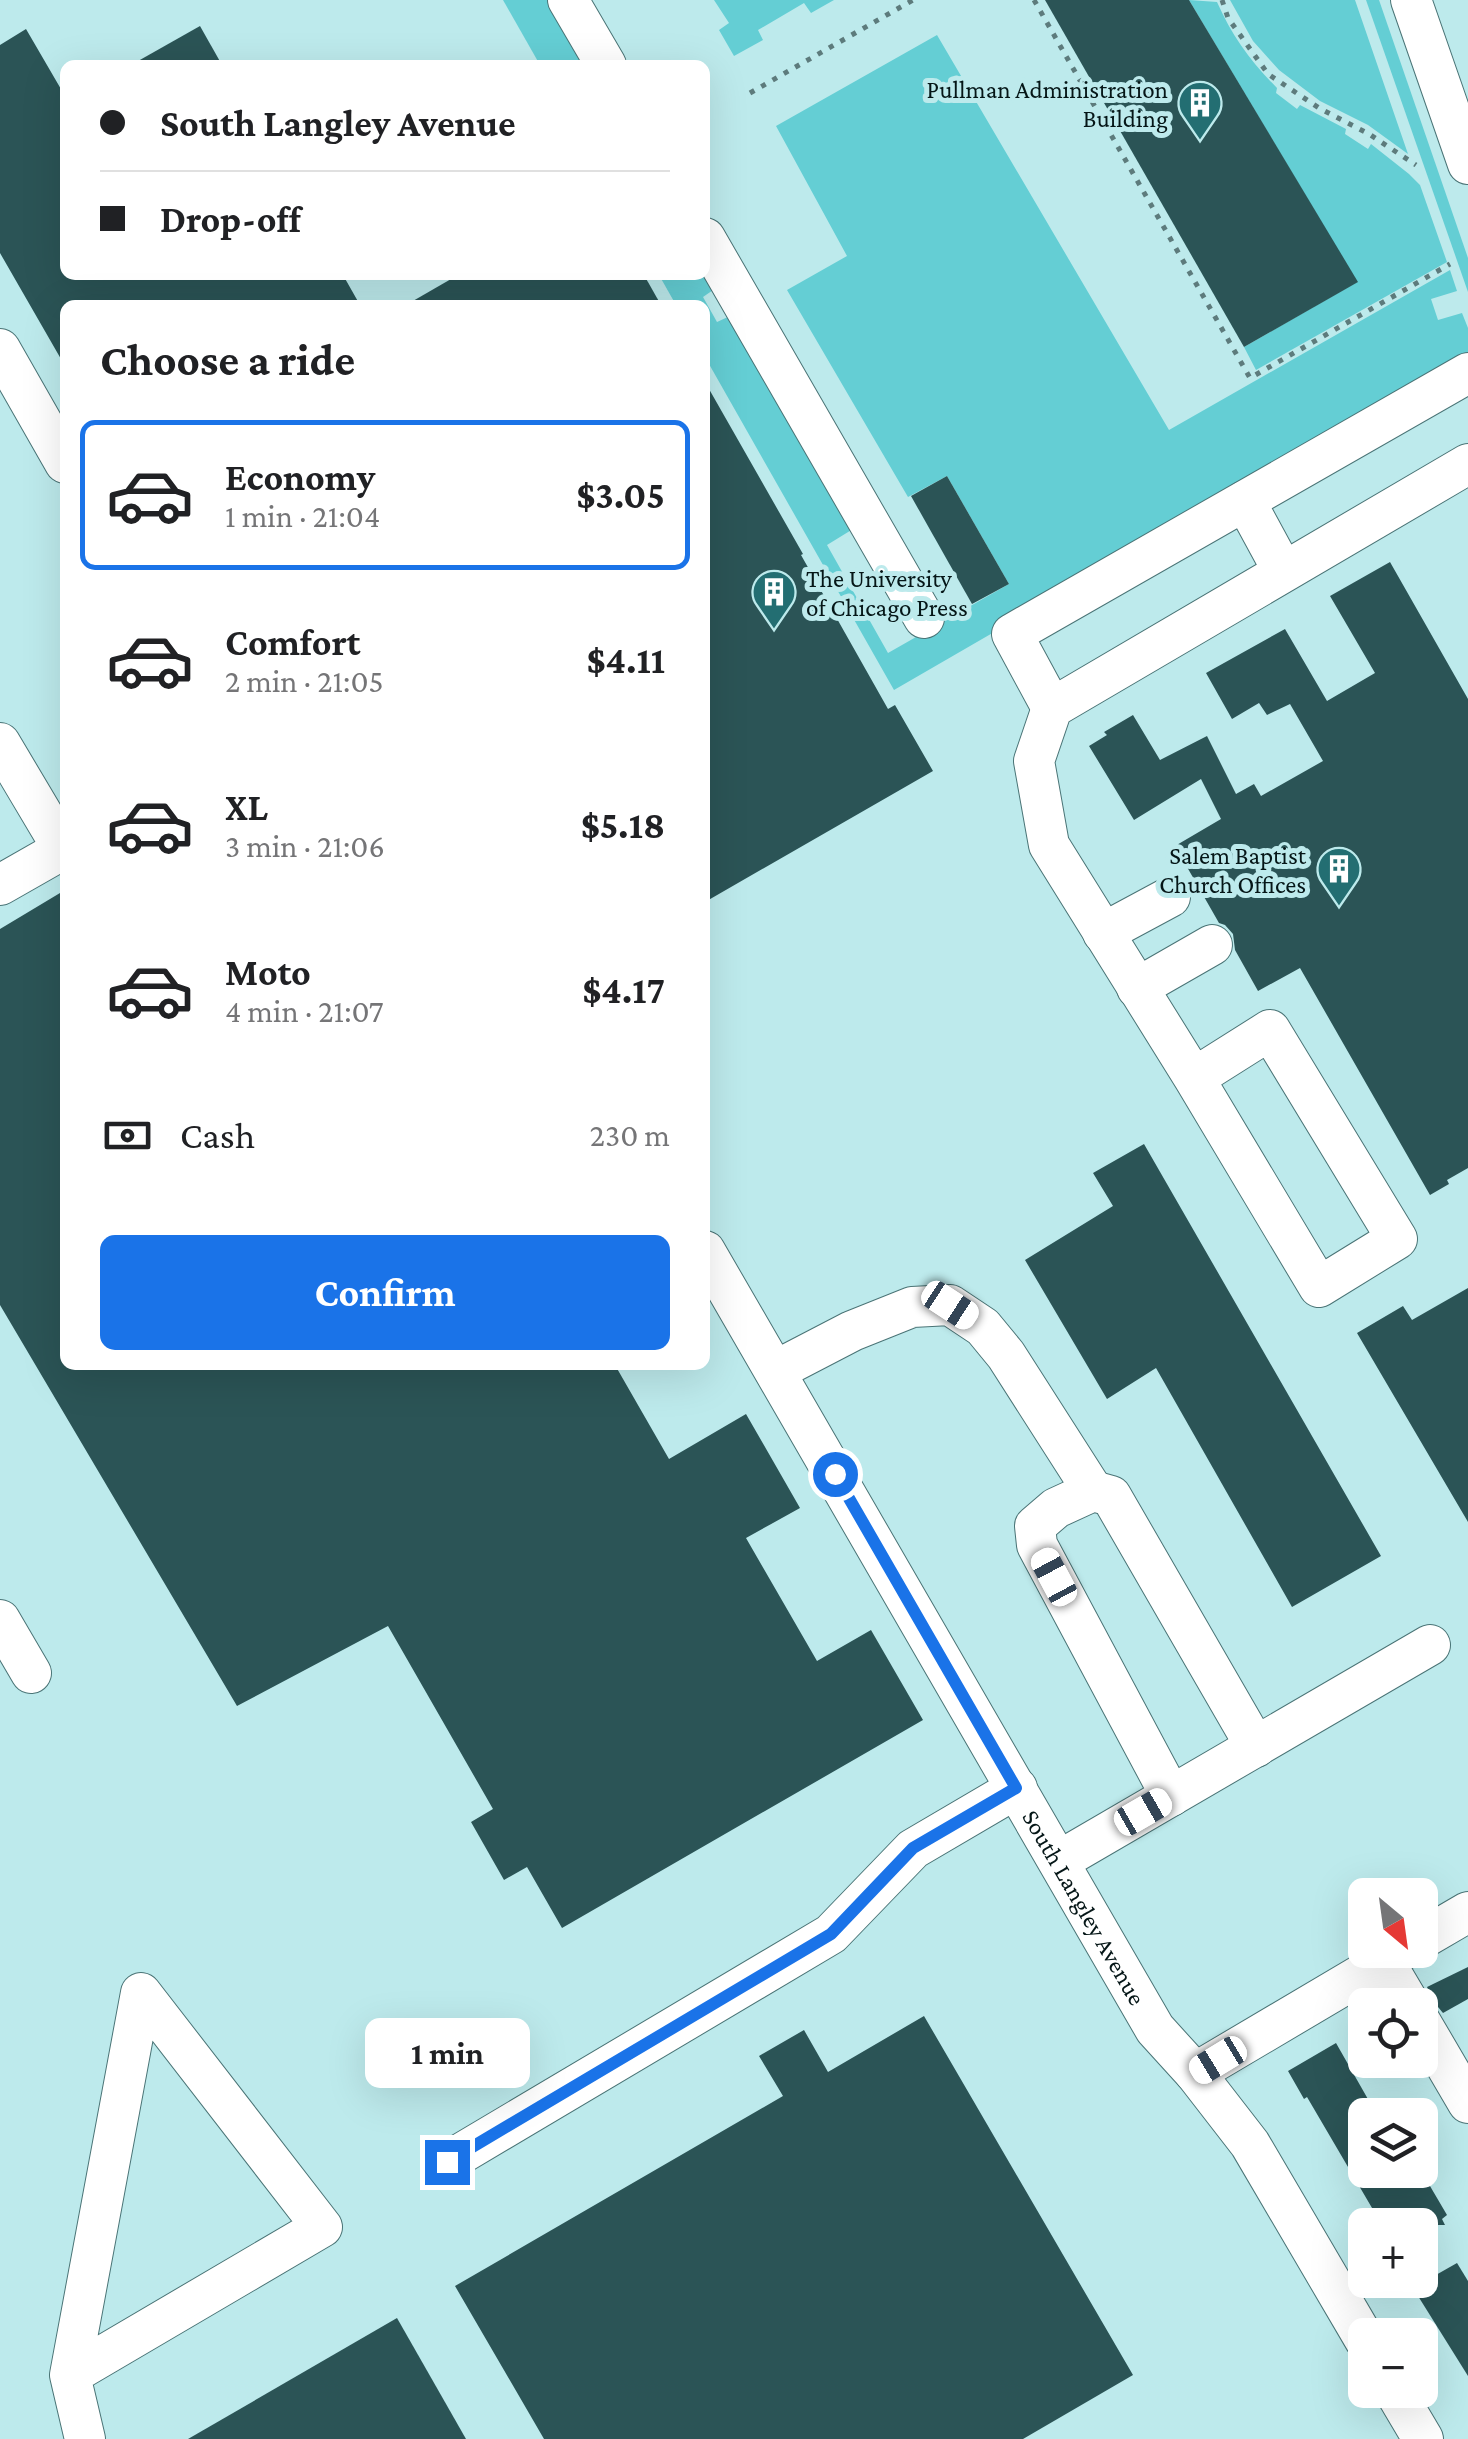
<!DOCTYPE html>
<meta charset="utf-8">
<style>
body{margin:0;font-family:"Crimson Pro",serif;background:#f2f2f2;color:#202124;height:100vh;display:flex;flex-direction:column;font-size:38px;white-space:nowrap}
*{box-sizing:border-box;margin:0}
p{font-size:32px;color:#757577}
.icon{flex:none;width:55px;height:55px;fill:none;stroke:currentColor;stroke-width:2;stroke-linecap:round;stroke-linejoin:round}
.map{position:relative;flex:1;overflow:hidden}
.details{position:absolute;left:60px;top:300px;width:650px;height:1070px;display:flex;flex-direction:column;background:#fff;border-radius:15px;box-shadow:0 10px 40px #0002}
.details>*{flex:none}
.guide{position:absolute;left:60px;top:60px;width:650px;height:220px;border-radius:15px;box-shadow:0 10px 40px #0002;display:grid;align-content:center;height:220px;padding:0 40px;background:#fff}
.needle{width:65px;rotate:151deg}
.fabs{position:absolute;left:1348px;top:1878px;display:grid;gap:20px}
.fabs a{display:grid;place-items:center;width:90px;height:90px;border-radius:15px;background:#fff;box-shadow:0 10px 40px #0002;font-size:50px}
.end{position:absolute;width:45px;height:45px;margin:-22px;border:12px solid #1a73e8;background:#fff;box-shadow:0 0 0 5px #fff}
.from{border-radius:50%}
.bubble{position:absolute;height:70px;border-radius:15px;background:#fff;box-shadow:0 10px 40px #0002;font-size:32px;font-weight:700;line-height:70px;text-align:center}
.car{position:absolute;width:30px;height:60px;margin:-30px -15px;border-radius:12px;box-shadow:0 0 8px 2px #0007;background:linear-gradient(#fff 24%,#345 0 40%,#fff 0 76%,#345 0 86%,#fff 0)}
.guide b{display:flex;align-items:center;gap:35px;height:95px;font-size:38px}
.guide b+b{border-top:2px solid #e0e0e0}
.guide i{width:25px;height:25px;background:#202124}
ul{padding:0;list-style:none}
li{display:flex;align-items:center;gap:30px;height:150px;margin:0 20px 15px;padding:0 20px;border:5px solid transparent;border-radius:15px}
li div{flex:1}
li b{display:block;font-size:38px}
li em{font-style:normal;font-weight:700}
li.active{border-color:#1a73e8}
li>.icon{width:90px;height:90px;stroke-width:1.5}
h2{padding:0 40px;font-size:45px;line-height:120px}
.pay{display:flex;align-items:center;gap:25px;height:110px;padding:0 40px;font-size:38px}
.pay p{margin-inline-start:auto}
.primary-button{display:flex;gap:20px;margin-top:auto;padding:20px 40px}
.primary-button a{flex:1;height:115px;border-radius:15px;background:#1a73e8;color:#fff;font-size:40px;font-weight:700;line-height:115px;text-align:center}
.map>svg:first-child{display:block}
.green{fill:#64ced4}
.building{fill:#2b5456}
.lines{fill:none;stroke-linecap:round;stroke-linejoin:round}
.minor-casing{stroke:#4a7476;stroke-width:42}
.path{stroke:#5d7b7c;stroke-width:5;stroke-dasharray:5 8;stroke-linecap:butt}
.minor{stroke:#fff;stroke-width:40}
.route{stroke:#1a73e8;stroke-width:12}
.labels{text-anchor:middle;stroke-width:10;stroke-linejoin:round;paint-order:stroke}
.poi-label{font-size:25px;fill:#051617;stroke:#bdeaec;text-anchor:end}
.street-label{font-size:25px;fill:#051617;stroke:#bdeaec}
</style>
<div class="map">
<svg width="1468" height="2439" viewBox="0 0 1468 2439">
<rect width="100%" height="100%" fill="#bdeaec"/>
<g class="green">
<polygon points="503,0 550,0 586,65 540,65"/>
<polygon points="714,0 834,0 811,13 804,3 758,30 763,40 734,56 719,30 729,23"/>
<path d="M 1189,0 L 1217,2 C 1232,36 1251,62 1277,88 L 1276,93 L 1297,109 L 1300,105 L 1346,129 L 1345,134 L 1368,149 L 1371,144 L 1409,174 L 1420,185 L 1447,262 L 1256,370 L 1244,347 L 1357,282 Z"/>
<polygon points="1230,0 1355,0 1408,154 1368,125 1320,101 1279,70 1253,41"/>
<polygon points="1366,0 1379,0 1468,258 1468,292"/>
<polygon points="937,35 1169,430 1450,270 1457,291 1431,299 1438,320 1462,313 1468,328 1468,358 894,690 705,357 705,305 676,305 659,275 705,275 716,288 703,297 717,322 730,316 853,529 827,545 888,653 1009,584 947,476 908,497 787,290 847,256 776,126"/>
</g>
<g class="building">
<polygon points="1045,0 1189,0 1358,282 1244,347"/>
<polygon points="200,26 222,65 131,65"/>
<polygon points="26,29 65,96 65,275 343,275 360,305 65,305 65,366 0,253 0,45"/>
<polygon points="458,275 644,275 661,305 406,305"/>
<polygon points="705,382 803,554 801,555 888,709 895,705 933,771 705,902"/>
<polygon points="947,476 1009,584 972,604 911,496"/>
<polygon points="1390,562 1468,699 1468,1168 1447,1180 1449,1184 1430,1195 1300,968 1258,991 1235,950 1233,934 1225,925 1219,923 1175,846 1221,819 1201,779 1134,820 1089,746 1107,735 1104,732 1133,715 1160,760 1207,736 1236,794 1254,784 1261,796 1323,761 1290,704 1267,715 1259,703 1232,719 1206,673 1285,629 1327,701 1375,673 1330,596"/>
<polygon points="65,890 65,1365 615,1365 669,1459 746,1414 800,1508 746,1538 817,1661 871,1630 923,1720 562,1928 527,1867 504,1880 471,1822 493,1809 388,1626 237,1706 0,1305 0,929"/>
<polygon points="1144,1144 1381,1556 1292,1607 1156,1368 1107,1399 1025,1260 1113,1206 1093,1173"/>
<polygon points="1468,1288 1468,1522 1357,1333 1403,1306 1412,1320"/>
<polygon points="1468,1967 1468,1999 1443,2013 1433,2001 1427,1987"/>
<polygon points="924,2016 1133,2375 1023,2439 544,2439 455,2286 783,2096 759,2056 804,2030 828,2072"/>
<polygon points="1336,2043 1377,2115 1365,2115 1365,2170 1414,2170 1420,2181 1420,2169 1447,2215 1442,2219 1445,2225 1431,2225 1420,2231 1420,2225 1382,2225 1307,2097 1304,2099 1288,2071"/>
<polygon points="1457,2263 1468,2281 1468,2376 1413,2288"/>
<polygon points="397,2318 466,2439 188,2439"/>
</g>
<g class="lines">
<defs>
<g id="minor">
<polyline points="568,0 606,65"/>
<polyline points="1411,0 1468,164"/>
<polyline points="705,238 924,618"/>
<polyline points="0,349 65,463"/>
<polyline points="1245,501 1283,571"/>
<polyline points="1052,708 1012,634 1468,373"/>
<polyline points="0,743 63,849"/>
<polyline points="0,885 65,848"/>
<polyline points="1103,933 1170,897"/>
<polyline points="1137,988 1212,945"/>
<polyline points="1194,1078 1270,1030 1397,1239 1319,1287 1194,1078 1049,845 1034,761 1052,708 1468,464"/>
<path id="s1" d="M 705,1251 L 1155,2029 L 1195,2073 L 1250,2144 L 1365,2340"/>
<polyline points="775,1371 852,1331 912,1307 950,1305 983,1327 1006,1355 1093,1491"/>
<polyline points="0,1620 31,1673"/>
<polyline points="1171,1796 1037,1545 1035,1526 1056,1508 1093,1491 1111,1496 1256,1747"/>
<polyline points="1059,1861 1430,1645"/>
<polyline points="1420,1940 1468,1912"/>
<polyline points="1384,1961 1410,2005"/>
<polyline points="1420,2021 1468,2103"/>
<polyline points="1195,2073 1403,1950"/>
<polyline points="447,2162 831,1934 913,1849 1017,1788"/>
<polyline points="70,2375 322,2227 141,1993 70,2375 85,2439"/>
<polyline points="1394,2390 1423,2439"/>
</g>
</defs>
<use href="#minor" class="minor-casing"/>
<g class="path">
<polyline points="1034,0 1250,378 1450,264"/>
<polyline points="1222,0 1228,18 1268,74 1319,108 1369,134 1416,165"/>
<polyline points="750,93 913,0"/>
</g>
<use href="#minor" class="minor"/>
</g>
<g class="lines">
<polyline class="route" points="447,2162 831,1934 913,1848 1016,1788 835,1474"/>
</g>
<defs>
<symbol id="building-pin" viewBox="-11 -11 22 30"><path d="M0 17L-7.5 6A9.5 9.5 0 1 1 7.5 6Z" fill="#236e72" stroke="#bdeaec"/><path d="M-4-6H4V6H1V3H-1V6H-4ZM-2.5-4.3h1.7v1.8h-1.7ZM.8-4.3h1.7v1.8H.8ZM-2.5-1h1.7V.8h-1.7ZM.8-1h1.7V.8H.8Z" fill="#fff"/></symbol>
</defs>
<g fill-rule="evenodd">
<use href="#building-pin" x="1175" y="78" width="50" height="68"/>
<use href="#building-pin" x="749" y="567" width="50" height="68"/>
<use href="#building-pin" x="1314" y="844" width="50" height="68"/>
</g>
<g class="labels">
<g class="poi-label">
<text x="1168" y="98">Pullman Administration<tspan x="1168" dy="29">Building</tspan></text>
<text x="806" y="587" text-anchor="start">The University<tspan x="806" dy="29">of Chicago Press</tspan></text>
<text x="1306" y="864">Salem Baptist<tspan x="1306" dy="29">Church Offices</tspan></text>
</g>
<g class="street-label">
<text dy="9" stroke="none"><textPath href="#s1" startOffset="758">South Langley Avenue</textPath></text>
</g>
</g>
</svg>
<div class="fabs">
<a><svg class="needle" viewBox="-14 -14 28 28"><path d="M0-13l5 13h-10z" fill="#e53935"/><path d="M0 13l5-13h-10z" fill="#757577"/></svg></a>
<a><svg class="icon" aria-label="locate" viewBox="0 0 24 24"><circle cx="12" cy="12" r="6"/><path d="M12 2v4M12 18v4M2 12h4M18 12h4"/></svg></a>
<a><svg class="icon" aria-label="layers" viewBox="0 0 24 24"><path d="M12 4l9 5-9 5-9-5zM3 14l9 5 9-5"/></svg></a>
<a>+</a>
<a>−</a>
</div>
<i class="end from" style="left:835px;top:1474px"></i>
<i class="end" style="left:447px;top:2162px"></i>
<div class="bubble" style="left:365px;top:2018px;width:165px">1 min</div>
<i class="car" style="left:950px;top:1305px;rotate:123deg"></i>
<i class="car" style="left:1054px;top:1577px;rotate:332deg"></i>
<i class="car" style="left:1143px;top:1812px;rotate:60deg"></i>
<i class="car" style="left:1218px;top:2060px;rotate:239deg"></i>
<div class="guide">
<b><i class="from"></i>South Langley Avenue</b>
<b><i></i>Drop-off</b>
</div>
<section class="details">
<h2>Choose a ride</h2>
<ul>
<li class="active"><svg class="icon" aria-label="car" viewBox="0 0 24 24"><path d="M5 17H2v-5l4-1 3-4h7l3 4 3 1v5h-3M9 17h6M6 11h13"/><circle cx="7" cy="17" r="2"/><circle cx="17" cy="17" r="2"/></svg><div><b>Economy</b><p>1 min · 21:04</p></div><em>$3.05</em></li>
<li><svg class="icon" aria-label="car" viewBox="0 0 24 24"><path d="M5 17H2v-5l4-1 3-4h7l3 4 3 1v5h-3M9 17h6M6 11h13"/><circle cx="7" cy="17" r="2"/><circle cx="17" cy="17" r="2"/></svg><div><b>Comfort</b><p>2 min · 21:05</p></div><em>$4.11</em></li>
<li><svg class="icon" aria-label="car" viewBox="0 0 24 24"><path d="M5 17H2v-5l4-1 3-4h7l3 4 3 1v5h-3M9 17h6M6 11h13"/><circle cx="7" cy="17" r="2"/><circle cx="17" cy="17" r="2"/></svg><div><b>XL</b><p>3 min · 21:06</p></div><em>$5.18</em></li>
<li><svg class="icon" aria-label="car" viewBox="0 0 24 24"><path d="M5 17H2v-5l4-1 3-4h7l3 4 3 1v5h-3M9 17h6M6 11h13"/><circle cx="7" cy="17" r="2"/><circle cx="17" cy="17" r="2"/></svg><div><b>Moto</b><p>4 min · 21:07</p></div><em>$4.17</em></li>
</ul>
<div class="pay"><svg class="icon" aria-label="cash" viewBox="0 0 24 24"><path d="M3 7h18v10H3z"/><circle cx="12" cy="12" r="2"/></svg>Cash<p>230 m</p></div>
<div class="primary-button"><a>Confirm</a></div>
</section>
</div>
